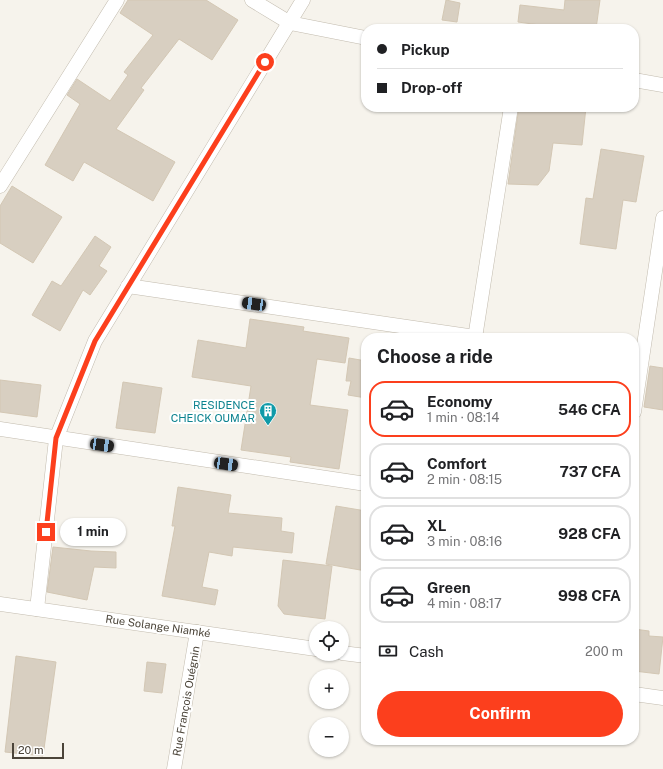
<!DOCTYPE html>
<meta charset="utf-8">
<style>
body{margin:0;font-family:"Public Sans",sans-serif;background:#f6f6f6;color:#202124;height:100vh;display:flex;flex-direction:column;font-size:15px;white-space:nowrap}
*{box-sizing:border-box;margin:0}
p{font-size:13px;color:#757577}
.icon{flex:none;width:22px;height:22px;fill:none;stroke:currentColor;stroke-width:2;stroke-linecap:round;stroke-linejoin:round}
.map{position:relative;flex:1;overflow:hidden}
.details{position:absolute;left:361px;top:333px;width:278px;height:412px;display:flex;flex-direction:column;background:#fff;border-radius:16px;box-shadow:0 1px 3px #0004}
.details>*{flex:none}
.hud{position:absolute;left:361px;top:24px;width:278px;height:88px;border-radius:16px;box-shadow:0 1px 3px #0004;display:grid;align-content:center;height:88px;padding:0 16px;background:#fff}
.fabs{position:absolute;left:309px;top:621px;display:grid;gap:8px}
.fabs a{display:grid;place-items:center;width:40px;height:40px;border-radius:50%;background:#fff;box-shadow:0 1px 3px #0004;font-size:20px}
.scale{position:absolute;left:12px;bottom:10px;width:52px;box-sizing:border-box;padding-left:4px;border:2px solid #4b4439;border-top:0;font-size:11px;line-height:14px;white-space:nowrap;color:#4b4439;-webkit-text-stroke:3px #fff;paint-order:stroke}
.end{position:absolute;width:18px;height:18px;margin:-9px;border:5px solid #fc3f1d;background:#fff;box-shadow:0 0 0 2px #fff}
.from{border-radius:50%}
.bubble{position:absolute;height:28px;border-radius:14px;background:#fff;box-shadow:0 1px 3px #0004;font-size:13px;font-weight:700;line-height:28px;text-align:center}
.car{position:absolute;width:12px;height:24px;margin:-12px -6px;border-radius:5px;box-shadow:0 0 3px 1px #0007;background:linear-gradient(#222 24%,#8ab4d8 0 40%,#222 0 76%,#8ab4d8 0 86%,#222 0)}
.hud b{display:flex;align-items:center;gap:14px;height:38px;font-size:15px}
.hud b+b{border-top:1px solid #e0e0e0}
.hud i{width:10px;height:10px;background:#202124}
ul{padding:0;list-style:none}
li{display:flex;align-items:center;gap:12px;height:56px;margin:0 8px 6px;padding:0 8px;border:2px solid #e0e0e0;border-radius:16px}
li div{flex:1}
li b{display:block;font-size:15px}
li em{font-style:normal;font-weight:700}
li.active{border-color:#fc3f1d}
li>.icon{width:36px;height:36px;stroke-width:1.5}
h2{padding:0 16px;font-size:18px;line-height:48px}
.pay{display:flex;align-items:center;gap:10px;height:44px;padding:0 16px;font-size:15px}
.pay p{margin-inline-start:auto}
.button{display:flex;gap:8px;margin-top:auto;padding:8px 16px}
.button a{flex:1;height:46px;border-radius:24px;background:#fc3f1d;color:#fff;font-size:16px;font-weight:700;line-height:46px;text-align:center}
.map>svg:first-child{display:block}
.building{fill:#d8cfc1;stroke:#d3c7b4}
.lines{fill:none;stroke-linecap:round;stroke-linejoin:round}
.minor-casing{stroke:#c2bbae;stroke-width:15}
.minor{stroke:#fff;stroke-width:14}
.route{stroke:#fc3f1d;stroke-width:5}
.labels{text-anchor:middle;stroke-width:4;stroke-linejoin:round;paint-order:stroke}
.culture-label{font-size:11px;fill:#0d838f;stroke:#fff;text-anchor:end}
.street-label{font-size:11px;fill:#4b4439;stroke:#fff}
</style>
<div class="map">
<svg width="663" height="769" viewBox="0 0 663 769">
<rect width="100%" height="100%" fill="#f6f3ec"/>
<g class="building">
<polygon points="128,0 206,0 238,20 212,60 179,39 141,88 144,90 116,129 175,162 153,201 84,162 73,181 45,165 80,104 67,95 77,79 110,101 128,75 124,72 153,35 120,13"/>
<polygon points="446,0 460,3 457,22 442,20"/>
<polygon points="565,0 600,0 596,29 562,29 562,28 518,22 520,5 564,10"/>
<polygon points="519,107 586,107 582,145 553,143 549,171 538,185 508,184"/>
<polygon points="601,149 644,156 636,202 623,200 616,249 580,244 586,198 593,199"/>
<polygon points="12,186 62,217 33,263 0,243 0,206"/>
<polygon points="95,236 111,247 99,266 107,271 90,295 83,290 60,331 32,315 52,281 61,286"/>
<polygon points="250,319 304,327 303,331 349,338 345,363 317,359 310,405 348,410 339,469 290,462 291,457 241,450 251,386 192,377 198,340 246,348"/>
<polygon points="349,358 366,361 366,398 348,395 351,381 346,381"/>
<polygon points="650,366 663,368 663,410 644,407"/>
<polygon points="0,380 41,385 37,417 0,412"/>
<polygon points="123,382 162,388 155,433 116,428"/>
<polygon points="178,487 231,495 228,513 282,518 281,531 294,533 292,553 233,547 232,556 209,552 202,587 218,590 215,605 162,596 175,526 172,526"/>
<polygon points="336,506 366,511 366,571 326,564"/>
<polygon points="53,547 91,551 116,552 116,568 94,567 87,600 47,592"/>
<polygon points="283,560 332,566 325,619 284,614 278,606"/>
<polygon points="634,629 649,631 649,636 663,637 659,674 634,671"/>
<polygon points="16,656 56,662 43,756 5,752"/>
<polygon points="147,662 166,664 162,693 144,691"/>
</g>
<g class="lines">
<defs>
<g id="minor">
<polyline points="252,0 290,23 366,38"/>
<polyline points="634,80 663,85"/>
<polyline points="0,186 117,0"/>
<polyline points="128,286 475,337"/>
<polyline points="475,338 511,107"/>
<polyline points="634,412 663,218"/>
<polyline points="0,429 366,484"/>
<polyline points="0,604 316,649"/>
<polyline points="37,609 56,439 95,341 303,0"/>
<polyline points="342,653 366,656"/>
<polyline points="634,694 663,698"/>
<polyline points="174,769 197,632"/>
</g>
</defs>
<use href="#minor" class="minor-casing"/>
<use href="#minor" class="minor"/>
</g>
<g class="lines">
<polyline class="route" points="46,532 56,438 95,341 265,62"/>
</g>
<defs>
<symbol id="building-pin" viewBox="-11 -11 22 30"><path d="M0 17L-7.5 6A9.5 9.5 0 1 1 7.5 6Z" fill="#0f9aa8" stroke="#fff"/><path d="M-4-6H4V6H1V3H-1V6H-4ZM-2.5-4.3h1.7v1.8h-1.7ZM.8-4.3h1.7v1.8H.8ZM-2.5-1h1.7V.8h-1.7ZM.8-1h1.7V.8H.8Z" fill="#fff"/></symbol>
</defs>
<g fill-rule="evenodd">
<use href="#building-pin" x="258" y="401" width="20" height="27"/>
</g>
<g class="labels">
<g class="culture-label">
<text x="255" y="409">RESIDENCE<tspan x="255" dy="13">CHEICK OUMAR</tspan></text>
</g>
<g class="street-label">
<text transform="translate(158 626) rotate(8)" y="4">Rue Solange Niamké</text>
<text transform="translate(186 701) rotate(-80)" y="4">Rue François Ouégnin</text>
</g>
</g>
</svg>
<div class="fabs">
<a><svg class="icon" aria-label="locate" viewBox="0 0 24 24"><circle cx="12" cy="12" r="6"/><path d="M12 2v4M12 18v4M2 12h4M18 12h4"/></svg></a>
<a>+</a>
<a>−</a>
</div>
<div class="scale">20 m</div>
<i class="end from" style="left:265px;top:62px"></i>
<i class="end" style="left:46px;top:532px"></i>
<div class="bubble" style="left:60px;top:518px;width:66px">1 min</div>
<i class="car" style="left:254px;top:304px;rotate:278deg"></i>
<i class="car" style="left:102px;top:445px;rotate:98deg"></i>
<i class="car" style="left:226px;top:464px;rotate:98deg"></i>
<div class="hud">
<b><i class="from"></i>Pickup</b>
<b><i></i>Drop-off</b>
</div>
<section class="details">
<h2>Choose a ride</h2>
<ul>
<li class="active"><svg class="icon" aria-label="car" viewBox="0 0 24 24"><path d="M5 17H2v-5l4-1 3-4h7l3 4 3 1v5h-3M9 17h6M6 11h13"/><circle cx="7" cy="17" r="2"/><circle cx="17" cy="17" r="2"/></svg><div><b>Economy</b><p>1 min · 08:14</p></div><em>546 CFA</em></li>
<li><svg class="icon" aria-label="car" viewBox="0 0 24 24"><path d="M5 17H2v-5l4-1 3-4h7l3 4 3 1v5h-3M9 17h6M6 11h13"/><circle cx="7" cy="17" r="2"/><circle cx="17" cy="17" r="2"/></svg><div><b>Comfort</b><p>2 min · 08:15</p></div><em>737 CFA</em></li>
<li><svg class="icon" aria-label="car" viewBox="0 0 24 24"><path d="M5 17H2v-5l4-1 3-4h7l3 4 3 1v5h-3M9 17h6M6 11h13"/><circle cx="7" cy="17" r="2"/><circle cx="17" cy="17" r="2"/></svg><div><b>XL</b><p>3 min · 08:16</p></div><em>928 CFA</em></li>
<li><svg class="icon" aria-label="car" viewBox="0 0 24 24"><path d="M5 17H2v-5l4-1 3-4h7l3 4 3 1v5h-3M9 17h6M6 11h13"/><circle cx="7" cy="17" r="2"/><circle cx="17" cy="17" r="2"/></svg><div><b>Green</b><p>4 min · 08:17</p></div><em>998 CFA</em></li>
</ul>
<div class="pay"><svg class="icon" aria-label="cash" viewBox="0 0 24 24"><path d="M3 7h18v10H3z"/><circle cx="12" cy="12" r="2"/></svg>Cash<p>200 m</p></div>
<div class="button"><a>Confirm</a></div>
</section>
</div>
